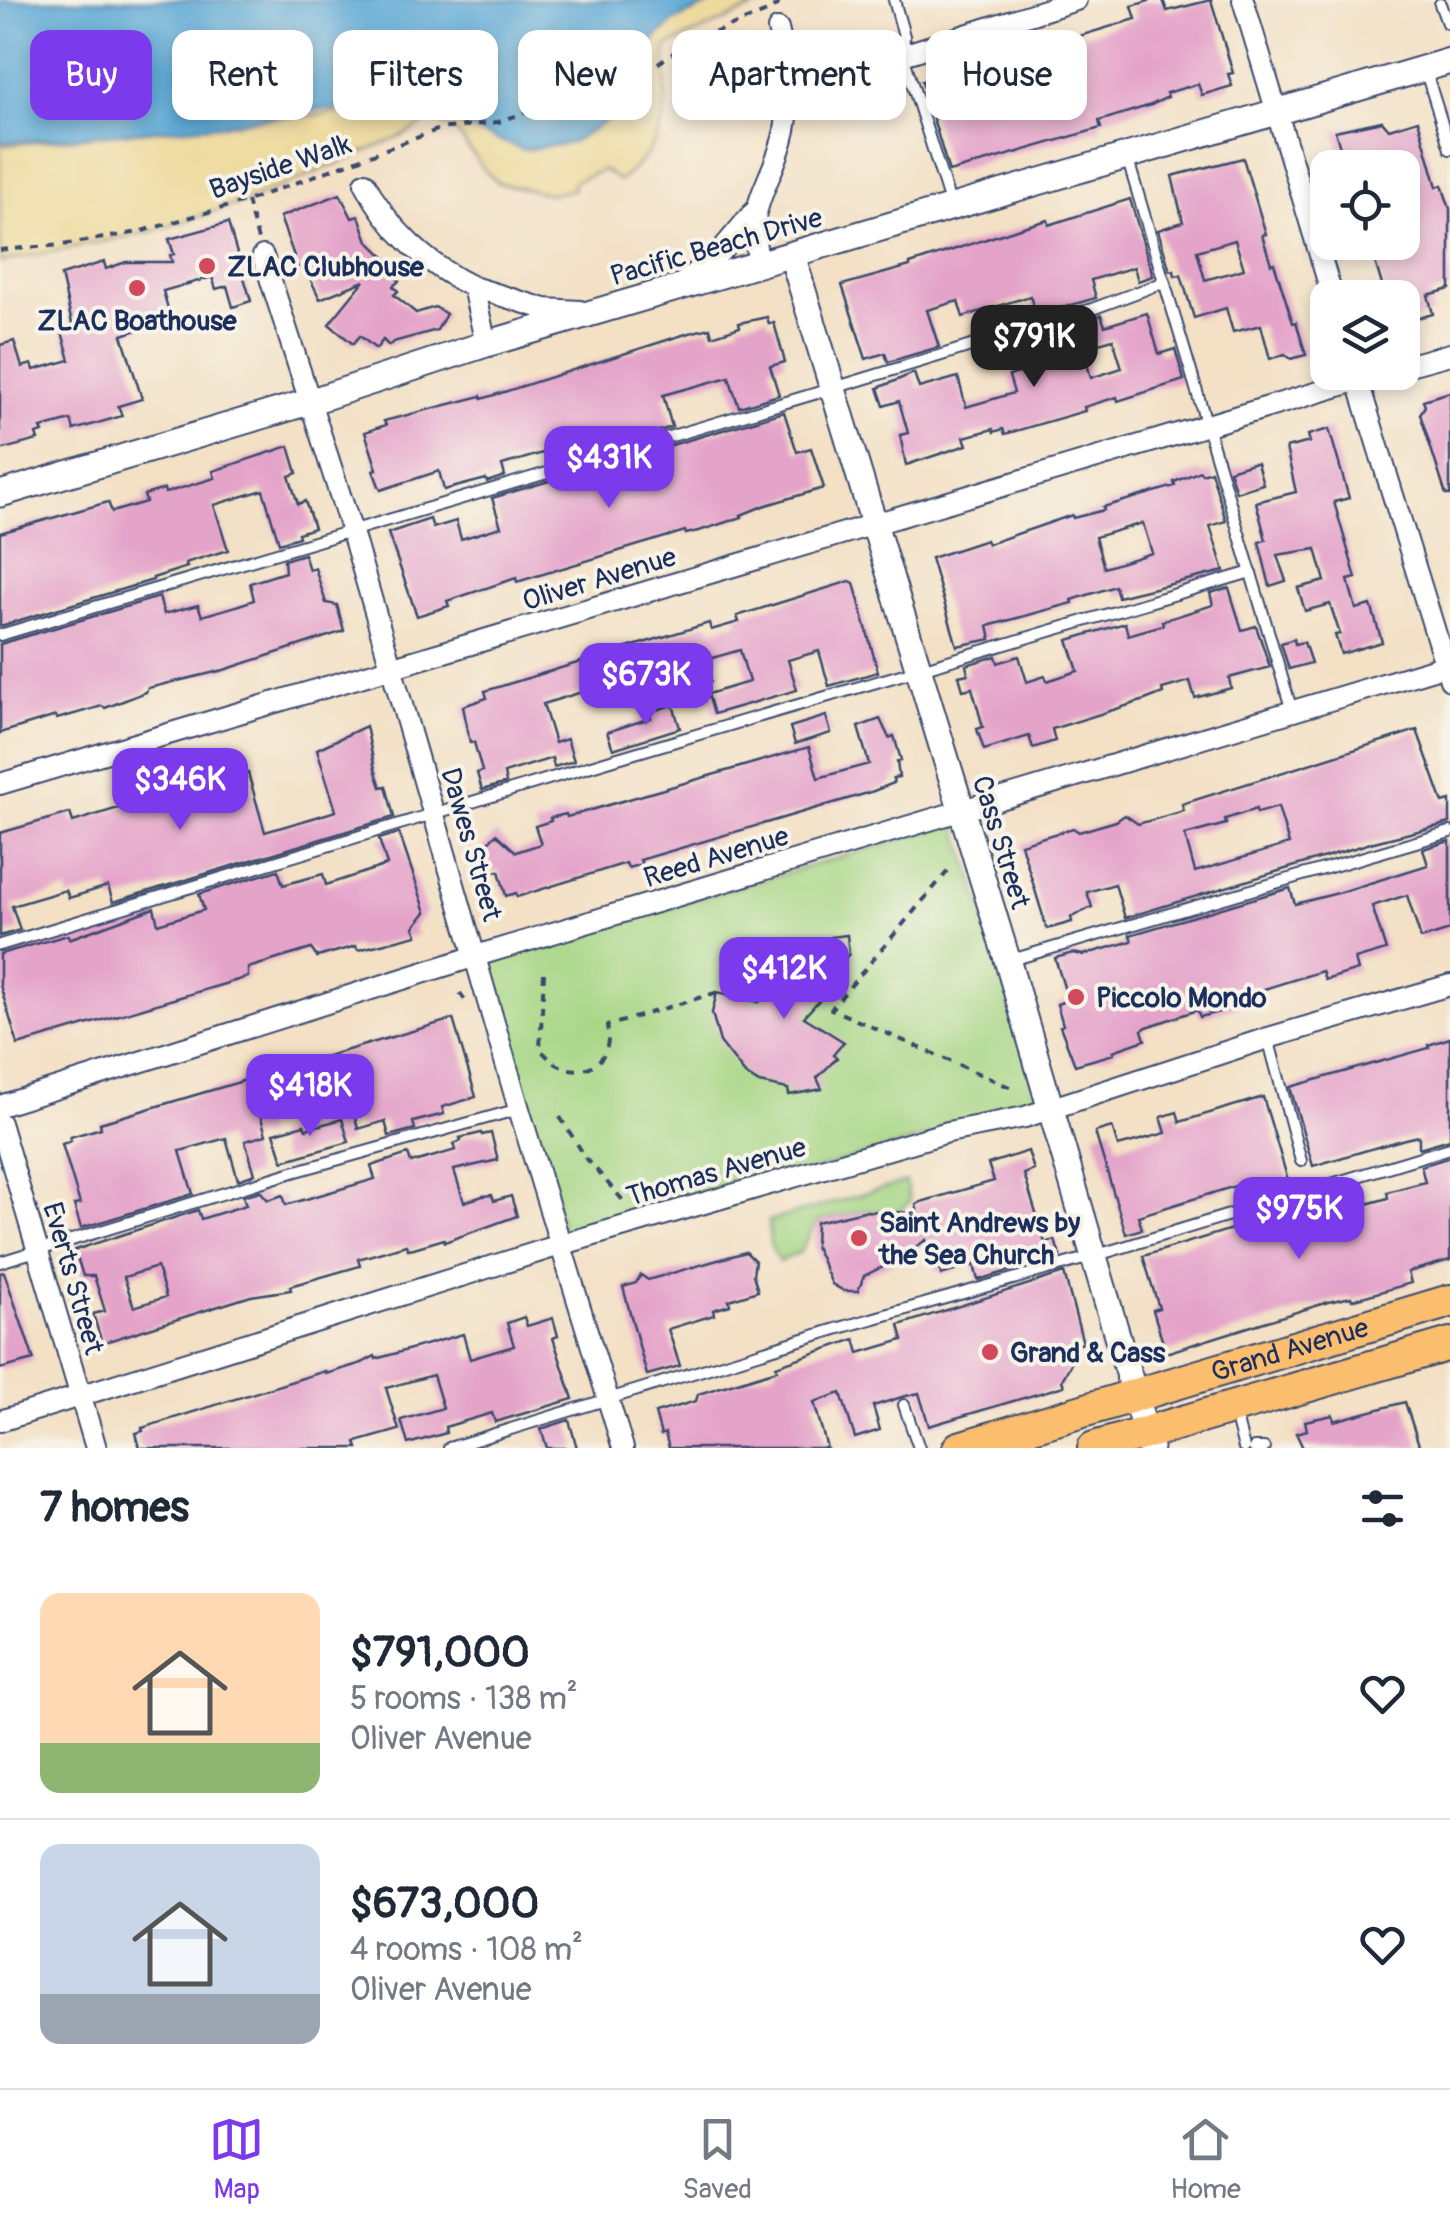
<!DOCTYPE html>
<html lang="en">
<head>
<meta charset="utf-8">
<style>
  :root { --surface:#fff; --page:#f6f6f7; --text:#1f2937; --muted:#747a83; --line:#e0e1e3; --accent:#7c3aed }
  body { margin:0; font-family:Pangolin,sans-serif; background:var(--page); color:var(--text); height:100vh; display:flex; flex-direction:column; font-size:38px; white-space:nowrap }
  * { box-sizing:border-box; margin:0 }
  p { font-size:32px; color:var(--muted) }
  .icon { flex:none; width:55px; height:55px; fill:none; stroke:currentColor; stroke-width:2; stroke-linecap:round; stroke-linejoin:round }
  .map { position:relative; height:1448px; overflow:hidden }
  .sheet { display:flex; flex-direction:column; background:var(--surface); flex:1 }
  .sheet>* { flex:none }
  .top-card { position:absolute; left:30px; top:30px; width:1390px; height:90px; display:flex; gap:20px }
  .tools { position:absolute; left:1310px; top:150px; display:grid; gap:20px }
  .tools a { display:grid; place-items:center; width:110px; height:110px; border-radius:20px; background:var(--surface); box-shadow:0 5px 15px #0003; font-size:50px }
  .price { position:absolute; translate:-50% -85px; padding:0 22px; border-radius:20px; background:var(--accent); color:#fff; font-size:32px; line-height:65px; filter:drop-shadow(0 2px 5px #0008) }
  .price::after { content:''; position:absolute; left:50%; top:60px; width:30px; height:22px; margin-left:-15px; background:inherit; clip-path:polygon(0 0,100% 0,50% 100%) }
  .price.selected { background:#222; color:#fff }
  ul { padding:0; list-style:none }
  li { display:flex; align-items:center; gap:30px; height:250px; padding:0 40px }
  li+li { border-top:2px solid var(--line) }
  li span { display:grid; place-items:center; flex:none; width:280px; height:200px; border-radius:20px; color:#555 }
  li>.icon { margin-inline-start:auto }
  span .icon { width:120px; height:120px; fill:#fffc; stroke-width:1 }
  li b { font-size:42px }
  h2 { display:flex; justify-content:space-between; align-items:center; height:120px; padding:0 40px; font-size:42px }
  .chip { padding:0 35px; border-radius:20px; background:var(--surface); box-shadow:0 5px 15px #0003; font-size:35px; line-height:90px }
  .chip.selected { background:var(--accent); color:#fff }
  .tabs { display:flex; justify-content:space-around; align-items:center; height:140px; border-top:2px solid var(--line); background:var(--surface); font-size:28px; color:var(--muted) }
  .tabs a { display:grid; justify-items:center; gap:5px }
  .tabs .selected { color:var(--accent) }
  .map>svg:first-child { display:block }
  .green { fill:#a5d583; stroke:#608270; stroke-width:2.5 }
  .sand { fill:#eeda9e; stroke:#84847e; stroke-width:2.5 }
  .water { fill:#5da9d6; stroke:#3c6c9a; stroke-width:2.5 }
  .building { fill:#e4a3c9; fill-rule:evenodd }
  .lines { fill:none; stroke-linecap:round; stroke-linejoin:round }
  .service-casing { stroke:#3b4a6d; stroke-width:14 }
  .minor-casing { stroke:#3b4a6d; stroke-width:24 }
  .tertiary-casing { stroke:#3b4a6d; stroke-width:29 }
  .primary-casing { stroke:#3b4a6d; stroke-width:36 }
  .path { stroke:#3b4a6d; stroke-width:4; stroke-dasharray:8 8; stroke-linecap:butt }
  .service { stroke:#fff; stroke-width:10 }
  .minor { stroke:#fff; stroke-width:20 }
  .tertiary { stroke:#fff; stroke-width:25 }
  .primary { stroke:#fbbd6e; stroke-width:32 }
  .poi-dot { fill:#d1495b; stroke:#f7f3e8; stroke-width:4 }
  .labels { text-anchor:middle; stroke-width:8; stroke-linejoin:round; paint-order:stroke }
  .street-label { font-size:28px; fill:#1b2f5e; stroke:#f7f3e8 }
  .poi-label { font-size:28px; font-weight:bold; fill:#1b2f5e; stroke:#f7f3e8; text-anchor:start }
</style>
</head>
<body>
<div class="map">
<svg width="1450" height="1448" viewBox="0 0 1450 1448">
  <rect width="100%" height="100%" fill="#f7f3e8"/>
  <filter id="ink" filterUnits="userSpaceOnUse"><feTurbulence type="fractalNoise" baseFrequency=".01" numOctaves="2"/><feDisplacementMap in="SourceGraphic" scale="20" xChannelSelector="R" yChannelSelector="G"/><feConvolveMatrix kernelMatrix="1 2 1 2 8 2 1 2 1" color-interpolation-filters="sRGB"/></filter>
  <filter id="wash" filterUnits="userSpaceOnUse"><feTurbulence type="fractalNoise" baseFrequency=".0048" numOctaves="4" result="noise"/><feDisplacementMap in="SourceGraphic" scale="40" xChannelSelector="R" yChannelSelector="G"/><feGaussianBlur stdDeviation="2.25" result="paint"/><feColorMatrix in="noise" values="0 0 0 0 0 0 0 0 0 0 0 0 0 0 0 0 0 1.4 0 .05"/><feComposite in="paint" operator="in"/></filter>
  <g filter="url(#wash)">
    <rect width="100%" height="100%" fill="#f3e0c5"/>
    <g class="green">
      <path d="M956 823 1041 1104 566 1242 480 963Z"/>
      <path d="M906 1182 910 1201 900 1211H864L816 1222 800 1252 779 1262 770 1244 769 1221Z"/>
    </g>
    <path class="sand" d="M663 0H771L666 47C665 111 673 137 620 181L603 170 572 182 574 189 552 194 498 183 484 169 456 132 432 119 403 136 247 201 150 232 0 262V146L212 123 457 104 571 143 641 100 634 56Z"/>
    <path class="water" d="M0 0H720L674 21 635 58 641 100 571 143 524 150 447 120 370 109 305 110 222 125 0 143Z"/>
    <g id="blocks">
      <g class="building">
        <path d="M1152 0H1163L1167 11 1211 0 1233 73 1228 74 1232 86 1202 95 1198 84 1166 93 1168 97 1151 105 1099 121 1101 128 949 172 922 81 979 65 976 54 992 50 996 63 1001 62 1004 73 1021 68 1026 85 1057 76 1049 45 1136 19 1132 6Z"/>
        <path d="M1418 120 1437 187 1442 185 1450 209V289L1428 295 1433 314 1402 323V298H1386L1369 242H1402V168H1346L1335 131 1382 121 1389 129Z"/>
        <path d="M1243 158 1266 234 1262 235 1271 264 1274 263 1293 323 1296 322 1306 355 1291 359 1285 354 1270 359 1261 325 1233 332 1226 308 1194 318 1181 275 1175 276 1174 270 1170 271 1158 230 1183 222 1172 176ZM1235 240 1244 269 1205 280 1197 251Z"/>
        <path d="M340 194 352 218 359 216 368 241 401 273 396 277 399 281 393 286 398 291 394 295 416 313 435 307 446 314 437 330 393 342 389 346 383 340 376 349 360 336 353 344 329 324 364 281 320 299 305 268 299 270 280 217Z"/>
        <path d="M1130 199 1153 276 1138 281 1134 267 1091 280 1096 298 1036 315 1030 296 963 317 958 301 927 310 939 347 888 362 885 353 866 359 842 285 910 266V264L1023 227 1048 220 1049 225Z"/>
        <path d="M228 223 251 301 233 307 227 286 216 289 212 277 163 291 171 319 122 335 142 399 118 406 122 416 74 430 71 420 41 428 43 432 36 434 38 440 0 450V345L14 341 22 367 32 364 34 370 70 360 62 332 73 328 61 275 104 262 106 269 126 262H172L170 255 174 254 169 239Z"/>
        <path d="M1147 313 1159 354 1175 349 1184 380 1118 401 1117 397 1084 407 1085 411 1005 434 1003 429 994 432 993 429 964 437 967 445 906 465 900 435 908 433 899 401 884 406 878 388 914 373 919 388 958 377 966 407 1014 393 1009 376 1032 369 1031 365 1083 349 1091 378 1122 368 1113 339 1070 351 1063 327 1101 315 1105 326Z"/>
        <path d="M767 317 769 324 774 323 785 362 770 366 779 395 739 407 729 377 663 395 672 427 550 463 546 452 502 465 505 476 487 482 486 479 444 490 439 471 381 490 379 486 373 470 377 469 365 432 386 425 384 421 481 396 482 399 689 333 710 328 712 336 740 327 739 323Z"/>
        <path d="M1450 392V495H1446L1420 414 1425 406 1423 400Z"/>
        <path d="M784 412 797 452 811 448 824 488 763 506 741 515 742 517 702 530 686 534 685 531 517 582 516 578 447 601 449 606 417 616 388 533 430 519 433 528 456 521 461 539 501 527 492 498Z"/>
        <path d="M1329 429 1349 498 1334 502 1356 578 1348 580 1356 609 1371 605 1382 642 1341 654 1335 635 1340 634 1330 604 1305 611 1298 588 1325 581 1316 549 1277 555 1286 581 1270 586 1259 542 1266 540 1256 502 1296 492 1286 448 1310 442 1308 435Z"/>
        <path d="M289 446 297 473 289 476 298 504 305 501 314 528 298 533 299 537 279 543 263 490 214 505 228 550 185 563 187 567 153 578V580L0 626V533L108 502 112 512 146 502 144 495 164 489 165 493 215 478 213 471Z"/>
        <path d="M1252 463H1257L1263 484 1236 492 1229 470Z"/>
        <path d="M1200 471 1202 474 1211 471 1226 521 1210 526 1224 571 1118 597 1115 586 1072 600 1073 603 988 626 991 639 957 646 931 558 986 540 988 544 1072 515 1073 518 1104 510 1103 507 1175 486 1174 482ZM1143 523 1152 553 1104 568 1095 537Z"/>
        <path d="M304 554 309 570 315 568 326 603 337 605 344 631 224 670 148 688 146 692 105 708 102 706 57 719 56 716 0 733V644L159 597 164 614 198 605 202 616 236 606 254 600 250 583 285 572 284 560Z"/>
        <path d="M850 581 854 583 878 672 829 686 819 651 788 660 797 690 714 714 708 694 749 682 740 650 705 660 711 681 665 696 658 674 631 682V685L619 689 620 694 602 699 598 687 543 704 555 743 567 739 574 761 554 767 552 758 504 773 506 783 482 790 477 773 482 771 474 742 470 743 463 706 487 698 485 691 709 623 711 630 739 622 737 616Z"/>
        <path d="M1229 588 1242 630 1256 626 1270 667 1229 678 1231 688 1195 698 1190 681 1162 689 1163 693 1145 700 1052 729 1055 741 1033 748 1029 736 984 750 977 729 983 727 972 688 963 690 959 676 968 674 966 665 996 656 998 663 1019 656 1027 682 1045 676 1047 681 1078 671 1068 640 1125 623 1128 635 1163 625 1162 621 1213 605 1210 593Z"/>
        <path d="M1294 639 1295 644 1304 642 1311 663 1289 669 1281 643Z"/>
        <path d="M673 705 680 728 613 749 607 732 651 718 649 712Z"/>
        <path d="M826 716 831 733 795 744 790 727Z"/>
        <path d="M880 719 889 738 894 736 901 760 897 761 899 777 893 778 894 783 871 792 640 860 642 864 628 868 626 863 517 897 516 893 506 896 499 871 493 872 487 854 482 849 496 834 516 852 541 844 535 826 551 821 550 818 566 814 567 817 809 747 818 778 869 764 858 727Z"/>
        <path d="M366 726 375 769 381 787 386 786 394 817 113 902 108 886 69 898 66 890 12 906 20 930 0 936V833L70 813 73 822 138 802 137 799 147 796 145 790 189 777 205 786 224 780 221 768 240 762 244 774 248 773 265 832 313 818 336 811 317 749Z"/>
        <path d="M1417 730 1443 803 1450 801V823L1374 842 1125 918 1115 884 1087 892 1092 907 1071 917 1072 922 1047 929 1021 844 1073 828 1079 832 1116 821 1125 815 1138 824 1184 811 1182 804ZM1278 807 1289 844 1195 872 1185 835 1226 824 1225 819 1256 809 1257 813Z"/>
        <path d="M399 833 426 912 414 927 417 935 358 950 356 946 317 957 311 949 248 968V977L18 1045 0 985V954L68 935 69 939 154 908 158 924 204 910 199 894 278 870 283 885 323 874 326 885 387 865 379 839Z"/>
        <path d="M1450 841V930L1421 939 1407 895 1372 906 1386 950 1355 959 1358 970 1325 980 1322 971 1235 998 1237 1007 1200 1017 1197 1010 1147 1027 1142 1030 1145 1040 1113 1051 1114 1054 1075 1065 1060 1026 1063 1025 1057 1004 1068 1000 1055 958 1073 953 1083 955 1132 941 1130 935 1290 888 1295 904 1338 893 1428 865 1423 849Z"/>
        <path d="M847 935 849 954 823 982 830 988 804 1017 844 1042 833 1055 837 1058 817 1078 822 1089 789 1095 788 1089 759 1083 745 1074 720 1042 712 1013 717 992 759 1002 793 964 786 957 800 941H831L830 937Z"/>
        <path d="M453 1019 476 1097 442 1107 444 1114 413 1122 415 1129 389 1136 385 1121 358 1129 345 1079 299 1093 258 1107 266 1135 245 1141 255 1174 238 1180 226 1138 180 1151 193 1194 81 1228 74 1205 80 1204 62 1144 71 1141 70 1137 101 1128 100 1123 124 1116Z"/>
        <path d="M1450 1038V1139L1419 1148V1136L1405 1139 1313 1166 1290 1087 1429 1048 1428 1045Z"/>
        <path d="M1263 1097 1290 1187 1272 1193 1270 1186 1251 1193 1248 1182 1138 1216 1142 1229 1126 1234 1095 1132 1112 1127 1118 1146 1166 1133 1161 1117 1177 1112 1180 1122Z"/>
        <path d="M342 1119 349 1142 283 1161 274 1133 304 1125 306 1129Z"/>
        <path d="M481 1133 482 1135 491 1133 498 1160 454 1170 464 1202 483 1196 492 1195 494 1201 511 1196 517 1216 445 1242 444 1239 414 1248 408 1249 406 1245 358 1259 360 1266 290 1286 291 1290 251 1296 102 1343 93 1314 105 1311 94 1276H83L75 1250 198 1210 201 1219 246 1205 243 1196 260 1191 268 1200 283 1195 286 1205 375 1179 371 1166 408 1154 411 1163 456 1150 454 1144 461 1141 460 1138ZM157 1267 166 1297 134 1307 124 1277Z"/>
        <path d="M1028 1151 1034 1170 1024 1174 1045 1243 1055 1240 1060 1256 978 1280 974 1265 941 1275 939 1268 935 1270 926 1240 898 1259 864 1276 858 1291H844L832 1284 815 1246 816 1222 864 1211 918 1213 916 1205 921 1202 994 1181 988 1164Z"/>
        <path d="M1450 1157V1260L1408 1272 1411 1283 1352 1300 1351 1297 1328 1302 1166 1353 1153 1310 1159 1308 1143 1256 1278 1215 1277 1210 1295 1204 1299 1216 1318 1211 1320 1217 1388 1198 1387 1192 1425 1182 1421 1166Z"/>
        <path d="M746 1252 755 1261 753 1275 758 1291 729 1300 730 1305 713 1310 714 1315 668 1329 680 1366 647 1375 623 1287 636 1283 641 1275 648 1280Z"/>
        <path d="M4 1272 34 1360 0 1369V1273Z"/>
        <path d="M1064 1273 1083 1343 1071 1347 1074 1358 1062 1380 1064 1386 929 1426 919 1393 902 1397 873 1406 880 1430 855 1438 841 1393 814 1402 827 1448H669L665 1433 661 1435 655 1413 696 1401 698 1394 777 1370 776 1366 855 1339 859 1353 903 1340 899 1325Z"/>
        <path d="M524 1317 527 1326 553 1318 558 1336 553 1338 573 1399 495 1422 492 1413 445 1427 446 1433 408 1444 401 1420 443 1408 433 1375 386 1388 399 1430 356 1442 358 1448H140L136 1433 143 1431 142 1428 325 1371 326 1374 362 1363 375 1356 376 1359 463 1334 470 1359 514 1346 507 1323Z"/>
        <path d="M1405 1402 1420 1448H1303L1296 1433 1307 1430 1305 1421 1333 1415 1334 1421Z"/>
        <path d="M569 1420 577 1448H547L541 1429Z"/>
      </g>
    </g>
  </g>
  <g filter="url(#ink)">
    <use href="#blocks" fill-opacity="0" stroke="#3b4a6d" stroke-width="2.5"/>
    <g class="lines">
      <g class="service-casing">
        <g id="service">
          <path d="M894 0 904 36 903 55 951 206"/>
          <path d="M1440 4 1447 23"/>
          <path d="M1425 69 1450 149"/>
          <path d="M1127 157 1292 711"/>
          <path d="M0 635 834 388 1092 309 1165 282"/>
          <path d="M0 945 611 760 1251 572"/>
          <path d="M1008 961 1450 832"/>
          <path d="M1268 1038 1301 1161"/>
          <path d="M0 1262 293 1172 519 1109"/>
          <path d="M904 1405 919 1448"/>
          <path d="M1234 1410 1244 1448"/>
          <path d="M449 1448 836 1329 1094 1256 1450 1148"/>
          <path d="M1254 1448H1264"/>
        </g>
      </g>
      <g class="minor-casing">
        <g id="minor">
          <path d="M1243 0 1333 298"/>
          <path d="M903 55 1076 0"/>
          <path d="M365 183C388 229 427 265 473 287L486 344"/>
          <path d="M263 256 352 532 519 1109 623 1448"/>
          <path d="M760 265C742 203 773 187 785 130 792 96 786 63 778 29"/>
          <path d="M684 282 720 252 753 213"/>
          <path d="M473 287 545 309 580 311"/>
          <path d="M1402 367 1450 354"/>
          <path d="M1355 372 1450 680"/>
          <path d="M0 784 1386 372"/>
          <path d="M0 1106 476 956 1450 664"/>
          <path d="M0 1123 96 1448"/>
          <path d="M0 1421 560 1245 948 1132 1025 1117 1268 1038 1450 985"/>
        </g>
      </g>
      <g class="tertiary-casing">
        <g id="tertiary">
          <path d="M792 255 1004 949 1150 1448"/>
          <path d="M0 494 312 401 486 344 1450 61"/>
        </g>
      </g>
      <g class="primary-casing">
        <g id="primary">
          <path id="s1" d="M959 1448 1450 1301"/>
          <path d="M1094 1448 1450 1344"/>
        </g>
      </g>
      <g class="path">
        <path d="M247 201 258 240"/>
        <path d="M0 250 62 245 139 232 247 201 440 129 498 122 645 72 688 43 767 12 784 0"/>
        <path d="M948 871 831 1009 1014 1089"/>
        <path d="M544 973 540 1049C545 1054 551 1061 558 1065 589 1080 614 1057 607 1026L751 982"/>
        <path d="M460 993 467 1003"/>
        <path d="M560 1117 586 1158 627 1205"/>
      </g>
      <use href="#service" class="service"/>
      <use href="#minor" class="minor"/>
      <use href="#tertiary" class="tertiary"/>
      <use href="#primary" class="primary"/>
    </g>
  </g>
  <g class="poi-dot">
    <circle cx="207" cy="266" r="10"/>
    <circle cx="137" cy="288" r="10"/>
    <circle cx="1076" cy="997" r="10"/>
    <circle cx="859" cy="1238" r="10"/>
    <circle cx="990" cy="1352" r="10"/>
  </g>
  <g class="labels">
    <g class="street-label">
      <text transform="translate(280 166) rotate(-19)" y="10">Bayside Walk</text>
      <text transform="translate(716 246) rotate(-16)" y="10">Pacific Beach Drive</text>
      <text transform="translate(599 578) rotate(-17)" y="10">Oliver Avenue</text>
      <text transform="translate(1002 842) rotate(73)" y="10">Cass Street</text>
      <text transform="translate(472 844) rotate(74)" y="10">Dawes Street</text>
      <text transform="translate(716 856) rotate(-17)" y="10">Reed Avenue</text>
      <text transform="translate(716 1171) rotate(-16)" y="10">Thomas Avenue</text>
      <text transform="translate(74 1278) rotate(74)" y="10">Everts Street</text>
      <text dy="10" stroke="none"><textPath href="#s1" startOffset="345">Grand Avenue</textPath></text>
    </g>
    <g class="poi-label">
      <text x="227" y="276">ZLAC Clubhouse</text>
      <text x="137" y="330" text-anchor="middle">ZLAC Boathouse</text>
      <text x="1096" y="1007">Piccolo Mondo</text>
      <text x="879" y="1232">Saint Andrews by<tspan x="879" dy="32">the Sea Church</tspan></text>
      <text x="1010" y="1362">Grand &amp; Cass</text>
    </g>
  </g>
</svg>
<div class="tools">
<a><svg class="icon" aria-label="locate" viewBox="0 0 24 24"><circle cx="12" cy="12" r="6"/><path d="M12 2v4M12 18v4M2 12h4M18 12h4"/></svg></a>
<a><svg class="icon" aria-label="layers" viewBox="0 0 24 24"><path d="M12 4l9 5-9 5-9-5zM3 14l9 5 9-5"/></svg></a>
</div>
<b class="price selected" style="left:1034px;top:390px">$791K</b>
<b class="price" style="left:609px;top:511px">$431K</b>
<b class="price" style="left:646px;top:728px">$673K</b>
<b class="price" style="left:180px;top:833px">$346K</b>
<b class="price" style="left:784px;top:1022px">$412K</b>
<b class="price" style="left:310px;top:1139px">$418K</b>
<b class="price" style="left:1299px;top:1262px">$975K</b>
<div class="top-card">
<a class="chip selected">Buy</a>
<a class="chip">Rent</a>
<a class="chip">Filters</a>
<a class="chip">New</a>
<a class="chip">Apartment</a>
<a class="chip">House</a>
</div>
</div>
<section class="sheet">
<h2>7 homes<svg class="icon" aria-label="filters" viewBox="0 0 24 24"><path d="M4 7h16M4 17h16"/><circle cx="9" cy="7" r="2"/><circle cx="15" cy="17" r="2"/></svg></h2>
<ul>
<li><span style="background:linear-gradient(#ffd9b3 75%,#8fb573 0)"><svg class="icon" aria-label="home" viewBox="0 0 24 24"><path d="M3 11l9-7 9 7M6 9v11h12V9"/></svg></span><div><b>$791,000</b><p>5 rooms · 138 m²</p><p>Oliver Avenue</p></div><svg class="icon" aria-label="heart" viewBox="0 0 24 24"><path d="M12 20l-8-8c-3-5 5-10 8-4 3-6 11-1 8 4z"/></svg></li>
<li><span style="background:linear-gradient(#c9d6e8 75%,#9aa5b1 0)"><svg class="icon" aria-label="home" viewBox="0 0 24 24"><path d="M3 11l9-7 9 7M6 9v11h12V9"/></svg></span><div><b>$673,000</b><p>4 rooms · 108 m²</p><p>Oliver Avenue</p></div><svg class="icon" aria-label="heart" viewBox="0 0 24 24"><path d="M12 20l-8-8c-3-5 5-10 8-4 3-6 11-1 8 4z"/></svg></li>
</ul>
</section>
<nav class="tabs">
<a class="selected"><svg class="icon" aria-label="map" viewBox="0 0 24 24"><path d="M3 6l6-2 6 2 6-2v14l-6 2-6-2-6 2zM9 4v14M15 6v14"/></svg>Map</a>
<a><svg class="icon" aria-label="saved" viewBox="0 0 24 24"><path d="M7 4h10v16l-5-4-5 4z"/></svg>Saved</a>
<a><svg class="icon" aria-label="home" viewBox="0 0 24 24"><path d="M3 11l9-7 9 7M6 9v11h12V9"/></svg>Home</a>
</nav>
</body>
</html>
